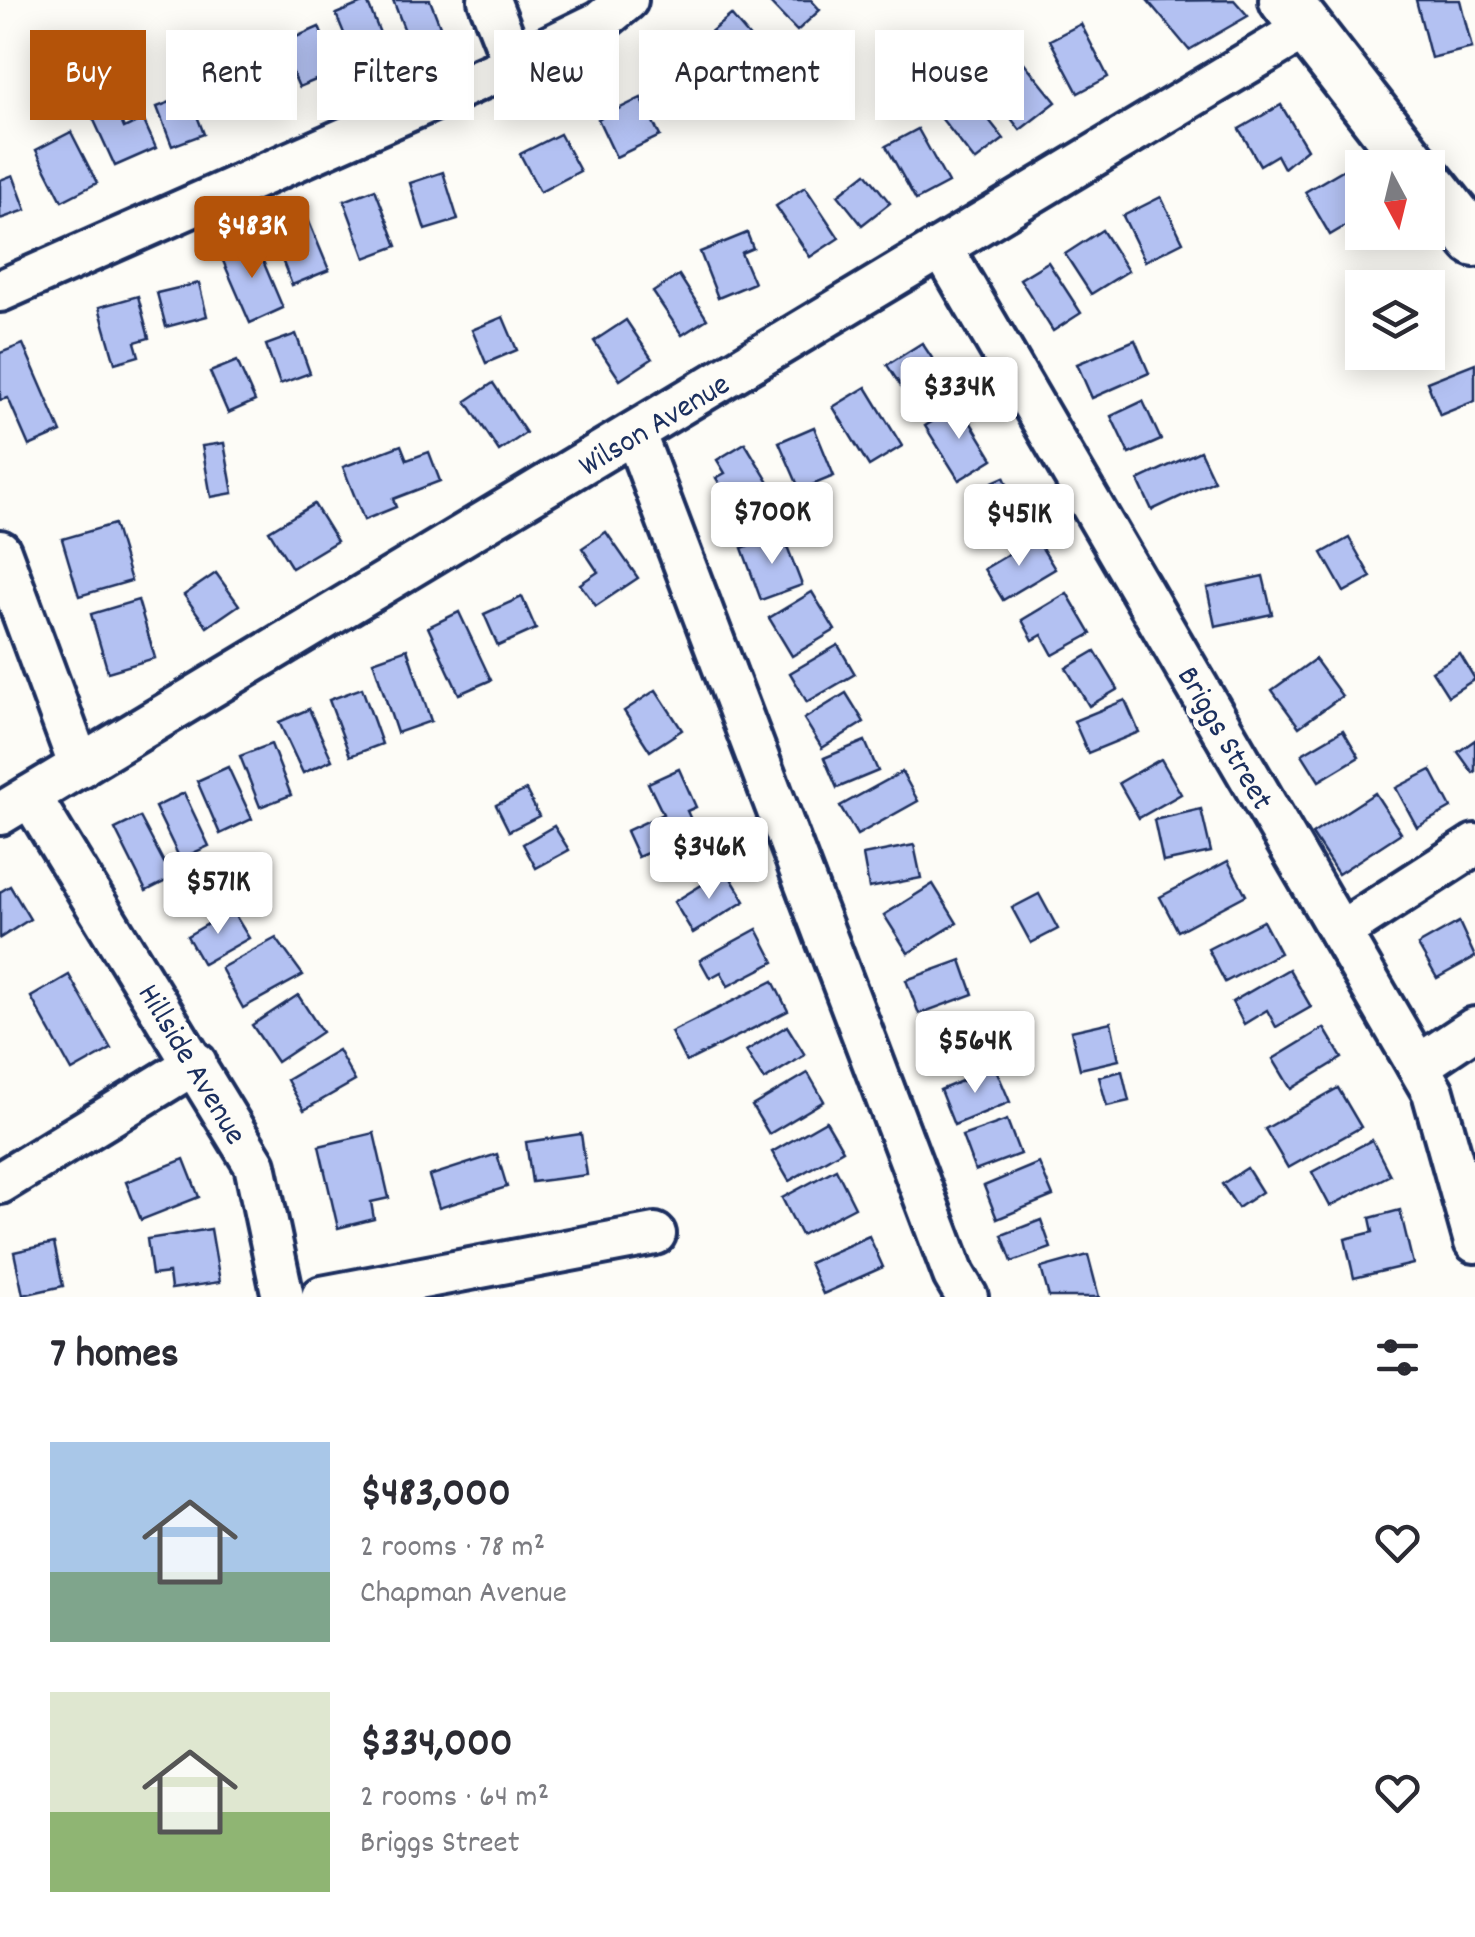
<!DOCTYPE html>
<html lang="en">
<head>
<meta charset="utf-8">
<style>
  :root { --surface:#fff; --page:#f2f2f3; --text:#2b2b33; --muted:#7c7c81; --accent:#b45309 }
  body { margin:0; font-family:Dekko,sans-serif; background:var(--page); color:var(--text); height:100vh; display:flex; flex-direction:column; font-size:38px; white-space:nowrap }
  * { box-sizing:border-box; margin:0 }
  p { font-size:32px; color:var(--muted) }
  .icon { flex:none; width:55px; height:55px; fill:none; stroke:currentColor; stroke-width:2; stroke-linecap:round; stroke-linejoin:round }
  .map { position:relative; height:1297px; overflow:hidden }
  .details { display:flex; flex-direction:column; background:var(--surface); flex:1 }
  .details>* { flex:none }
  .hud { position:absolute; left:30px; top:30px; width:1415px; height:90px; display:flex; gap:20px }
  .needle { width:65px; rotate:173deg }
  .fabs { position:absolute; left:1345px; top:150px; display:grid; gap:20px }
  .fabs a { display:grid; place-items:center; width:100px; height:100px; border-radius:0px; background:var(--surface); box-shadow:0 5px 25px #0003; font-size:50px }
  .price { position:absolute; translate:-50% -85px; padding:0 22px; border-radius:10px; background:#fff; color:#222; font-size:32px; line-height:65px; filter:drop-shadow(0 2px 5px #0008) }
  .price::after { content:''; position:absolute; left:50%; top:60px; width:30px; height:22px; margin-left:-15px; background:inherit; clip-path:polygon(0 0,100% 0,50% 100%) }
  .price.on { background:var(--accent); color:#fff }
  ul { padding:0; list-style:none }
  li { display:flex; align-items:center; gap:30px; height:250px; padding:0 50px }
  li span { display:grid; place-items:center; flex:none; width:280px; height:200px; border-radius:0px; color:#555 }
  li>.icon { margin-inline-start:auto }
  span .icon { width:120px; height:120px; fill:#fffc; stroke-width:1 }
  li b { font-size:42px }
  h2 { display:flex; justify-content:space-between; align-items:center; height:120px; padding:0 50px; font-size:42px }
  .pill { padding:0 35px; border-radius:0px; background:var(--surface); box-shadow:0 5px 25px #0003; font-size:35px; line-height:90px }
  .pill.on { background:var(--accent); color:#fff }
  .map>svg:first-child { display:block }
  .building { fill:#b3c1f2; stroke:#1b2f5e; stroke-width:2.5 }
  .lines { fill:none; stroke-linecap:round; stroke-linejoin:round }
  .minor-casing { stroke:#1b2f5e; stroke-width:48 }
  .major-casing { stroke:#1b2f5e; stroke-width:58 }
  .minor { stroke:#fdfcf7; stroke-width:40 }
  .major { stroke:#fdfcf7; stroke-width:50 }
  .labels { text-anchor:middle; stroke-width:10; stroke-linejoin:round; paint-order:stroke }
  .street-label { font-size:32px; fill:#1b2f5e; stroke:#fdfcf7 }
</style>
</head>
<body>
<div class="map">
<svg width="1475" height="1297" viewBox="0 0 1475 1297">
  <rect width="100%" height="100%" fill="#fdfcf7"/>
  <filter id="ink" filterUnits="userSpaceOnUse"><feTurbulence type="fractalNoise" baseFrequency=".01" numOctaves="2"/><feDisplacementMap in="SourceGraphic" scale="20" xChannelSelector="R" yChannelSelector="G"/><feConvolveMatrix kernelMatrix="1 2 1 2 8 2 1 2 1" color-interpolation-filters="sRGB"/></filter>
  <g filter="url(#ink)">
    <g class="building">
      <path d="M393 0H430L440 26 408 39Z"/>
      <path d="M767 0H811L820 10 797 31Z"/>
      <path d="M1234 0 1248 16 1189 50 1148 1Z"/>
      <path d="M1416 0H1460L1472 48 1431 58Z"/>
      <path d="M367 1 388 53 357 65 336 14Z"/>
      <path d="M731 15 758 47 723 76 696 44Z"/>
      <path d="M1081 24 1108 77 1078 93 1050 40Z"/>
      <path d="M319 27 337 71 299 87 280 44Z"/>
      <path d="M256 43 276 99 230 114 210 59Z"/>
      <path d="M1014 50 1056 102 1020 130 1003 108 1011 102 987 71Z"/>
      <path d="M967 92 1004 139 975 161 938 114Z"/>
      <path d="M189 95 204 134 172 146 157 107Z"/>
      <path d="M641 98 660 136 616 157 598 119Z"/>
      <path d="M1281 105 1307 149 1284 168 1277 155 1260 165 1239 129Z"/>
      <path d="M115 107 124 128 143 119 156 148 115 166 93 118Z"/>
      <path d="M918 129 948 183 916 200 886 146Z"/>
      <path d="M71 132 97 183 62 201 36 150Z"/>
      <path d="M560 134 580 171 540 192 520 154Z"/>
      <path d="M1358 161 1362 168V216L1330 235 1305 192Z"/>
      <path d="M443 172 458 220 425 230 410 183Z"/>
      <path d="M866 173 890 203 862 225 838 195Z"/>
      <path d="M13 175 26 210 0 219V180Z"/>
      <path d="M805 187 839 238 810 257 776 206Z"/>
      <path d="M375 189 397 246 365 258 344 201Z"/>
      <path d="M1161 197 1183 242 1145 261 1123 216Z"/>
      <path d="M307 217 329 270 292 285 271 232Z"/>
      <path d="M1102 230 1128 271 1091 294 1065 254Z"/>
      <path d="M747 233 753 248 741 253 754 283 718 298 700 252Z"/>
      <path d="M254 240 283 308 250 323 220 254Z"/>
      <path d="M1048 262 1081 313 1053 331 1020 279Z"/>
      <path d="M679 275 707 319 682 335 653 292Z"/>
      <path d="M199 283 207 316 166 327 157 293Z"/>
      <path d="M138 296 149 338 135 342 139 356 115 363 99 307Z"/>
      <path d="M503 317 517 350 486 363 472 330Z"/>
      <path d="M626 320 652 359 620 380 594 341Z"/>
      <path d="M296 334 310 373 280 384 266 345Z"/>
      <path d="M1135 340 1149 373 1092 398 1077 364Z"/>
      <path d="M922 343 956 394 921 417 887 365Z"/>
      <path d="M23 344 61 432 29 446 8 398 0 400V353Z"/>
      <path d="M237 361 255 401 228 413 210 372Z"/>
      <path d="M1475 363V401L1440 415 1427 382Z"/>
      <path d="M493 383 526 433 499 451 466 401Z"/>
      <path d="M866 387 902 446 869 466 833 407Z"/>
      <path d="M1143 401 1161 440 1129 454 1111 416Z"/>
      <path d="M960 405 993 459 959 480 925 426Z"/>
      <path d="M814 427 834 476 800 490 779 442Z"/>
      <path d="M224 443 233 493 211 497 202 446Z"/>
      <path d="M745 443 777 496 740 518 716 478 725 473 717 460Z"/>
      <path d="M401 445 407 460 429 452 440 481 393 499 396 507 364 520 343 467Z"/>
      <path d="M1200 451 1214 481 1152 510 1138 480Z"/>
      <path d="M1004 477 1027 527 990 543 968 493Z"/>
      <path d="M314 504 337 541 292 568 269 531Z"/>
      <path d="M114 524 131 581 79 596 62 539Z"/>
      <path d="M606 532 638 578 596 606 580 584 598 572 582 548Z"/>
      <path d="M782 533 802 585 761 600 742 548Z"/>
      <path d="M1036 538 1055 569 1003 600 984 569Z"/>
      <path d="M1349 538 1371 577 1344 592 1322 553Z"/>
      <path d="M216 573 239 605 207 627 184 595Z"/>
      <path d="M1263 576 1272 614 1215 626 1207 588Z"/>
      <path d="M812 592 835 630 792 656 769 618Z"/>
      <path d="M1067 593 1091 634 1053 655 1042 635 1033 640 1022 620Z"/>
      <path d="M522 597 536 629 498 646 484 614Z"/>
      <path d="M138 600 155 658 108 672 91 614Z"/>
      <path d="M459 612 491 680 459 694 428 627Z"/>
      <path d="M838 645 855 674 807 702 790 673Z"/>
      <path d="M407 649 431 721 397 733 373 661Z"/>
      <path d="M1095 651 1118 689 1089 706 1066 668Z"/>
      <path d="M1460 654 1475 679 1448 696 1432 671Z"/>
      <path d="M1315 659 1342 696 1299 727 1272 690Z"/>
      <path d="M362 688 382 744 350 756 329 700Z"/>
      <path d="M656 690 682 730 650 751 624 711Z"/>
      <path d="M846 693 864 722 822 748 804 719Z"/>
      <path d="M1125 700 1139 732 1088 753 1074 721Z"/>
      <path d="M309 709 332 760 303 773 279 722Z"/>
      <path d="M1343 730 1359 757 1319 781 1302 754Z"/>
      <path d="M1475 740V772L1473 773 1458 752Z"/>
      <path d="M865 741 878 771 837 788 824 758Z"/>
      <path d="M271 744 291 795 260 807 240 756Z"/>
      <path d="M1161 759 1181 794 1139 818 1119 783Z"/>
      <path d="M228 767 252 819 220 834 197 781Z"/>
      <path d="M679 769 696 807 687 811 706 853 671 869 661 847 638 857 626 831 663 814 648 783Z"/>
      <path d="M1431 770 1451 808 1417 827 1396 788Z"/>
      <path d="M902 772 918 801 857 835 840 806Z"/>
      <path d="M526 790 539 816 509 831 496 805Z"/>
      <path d="M184 793 209 846 180 859 155 807Z"/>
      <path d="M1375 793 1401 833 1338 874 1312 834Z"/>
      <path d="M1201 809 1211 852 1163 862 1154 820Z"/>
      <path d="M140 817 172 878 146 891 115 829Z"/>
      <path d="M554 826 569 850 536 868 523 844Z"/>
      <path d="M914 845 921 878 869 888 863 855Z"/>
      <path d="M1228 861 1246 895 1178 931 1160 897Z"/>
      <path d="M726 870 745 901 693 933 674 902Z"/>
      <path d="M933 884 957 923 908 953 884 915Z"/>
      <path d="M10 886 30 919 0 938V892Z"/>
      <path d="M1039 894 1058 929 1031 943 1012 908Z"/>
      <path d="M232 910 249 938 203 964 187 936Z"/>
      <path d="M1263 921 1280 953 1225 982 1208 949Z"/>
      <path d="M1459 922 1475 957 1437 978 1418 945Z"/>
      <path d="M757 929 774 962 728 986 721 972 710 978 700 960Z"/>
      <path d="M276 938 303 975 243 1008 221 968Z"/>
      <path d="M961 960 973 994 919 1014 906 980Z"/>
      <path d="M1289 969 1311 1007 1276 1027 1267 1010 1244 1024 1232 1002Z"/>
      <path d="M69 975 111 1049 72 1071 31 997Z"/>
      <path d="M773 981 788 1011 686 1062 671 1032Z"/>
      <path d="M298 995 322 1032 277 1062 252 1025Z"/>
      <path d="M1004 1016 1012 1039 940 1066 932 1043Z"/>
      <path d="M1111 1022 1119 1060 1080 1069 1071 1031Z"/>
      <path d="M787 1026 805 1055 764 1080 746 1051Z"/>
      <path d="M1324 1028 1342 1058 1291 1089 1273 1059Z"/>
      <path d="M338 1050 355 1081 304 1110 287 1080Z"/>
      <path d="M995 1067 1010 1102 954 1125 940 1090Z"/>
      <path d="M1122 1071 1129 1101 1107 1106 1099 1077Z"/>
      <path d="M808 1073 824 1101 769 1134 752 1106Z"/>
      <path d="M1338 1088 1361 1127 1288 1168 1265 1129Z"/>
      <path d="M1007 1120 1020 1154 975 1171 962 1136Z"/>
      <path d="M826 1121 843 1150 789 1181 772 1152Z"/>
      <path d="M374 1133 389 1198 371 1202 374 1219 338 1228 319 1146Z"/>
      <path d="M581 1134 587 1175 532 1182 526 1142Z"/>
      <path d="M1372 1140 1390 1175 1330 1206 1312 1172Z"/>
      <path d="M497 1154 507 1187 439 1208 429 1176Z"/>
      <path d="M184 1159 199 1197 141 1220 126 1182Z"/>
      <path d="M1039 1163 1053 1196 997 1219 984 1186Z"/>
      <path d="M1247 1168 1262 1192 1238 1208 1222 1184Z"/>
      <path d="M836 1169 855 1207 801 1235 782 1198Z"/>
      <path d="M1400 1210 1413 1264 1354 1278 1345 1239 1373 1232 1370 1218Z"/>
      <path d="M1041 1220 1051 1248 1012 1262 1002 1235Z"/>
      <path d="M211 1229 220 1282 171 1289 169 1273 152 1275 147 1239Z"/>
      <path d="M869 1236 883 1267 823 1294 809 1263Z"/>
      <path d="M54 1243 63 1286 23 1295 14 1252Z"/>
      <path d="M1088 1255 1099 1297H1049L1041 1268Z"/>
    </g>
    <g class="lines">
      <g class="minor-casing">
        <g id="minor">
          <path d="M489 0 514 64"/>
          <path d="M942 248 1433 1092 1475 1242"/>
          <path d="M0 291 514 64 600 22 627 0"/>
          <path d="M635 434 954 1275 967 1297"/>
          <path d="M0 551 80 767"/>
          <path d="M30 796 255 1165 283 1297"/>
          <path d="M0 814 1304 29"/>
          <path d="M1340 932 1475 845"/>
          <path d="M1418 1066 1475 1028"/>
          <path d="M0 1183 196 1063"/>
          <path d="M322 1297 655 1234"/>
        </g>
      </g>
      <g class="major-casing">
        <g id="major">
          <path d="M1285 0 1416 168"/>
          <path d="M1428 182 1475 241"/>
        </g>
      </g>
      <use href="#minor" class="minor"/>
      <use href="#major" class="major"/>
    </g>
  </g>
  <g class="labels">
    <g class="street-label">
      <text transform="translate(653 423) rotate(-31)" y="11">Wilson Avenue</text>
      <text transform="translate(1227 737) rotate(60)" y="11">Briggs Street</text>
      <text transform="translate(194 1063) rotate(59)" y="11">Hillside Avenue</text>
    </g>
  </g>
</svg>
<div class="fabs">
<a><svg class="needle" viewBox="-14 -14 28 28"><path d="M0-13l5 13h-10z" fill="#e53935"/><path d="M0 13l5-13h-10z" fill="#7c7c81"/></svg></a>
<a><svg class="icon" aria-label="layers" viewBox="0 0 24 24"><path d="M12 4l9 5-9 5-9-5zM3 14l9 5 9-5"/></svg></a>
</div>
<b class="price on" style="left:252px;top:281px">$483K</b>
<b class="price" style="left:959px;top:442px">$334K</b>
<b class="price" style="left:772px;top:567px">$700K</b>
<b class="price" style="left:1019px;top:569px">$451K</b>
<b class="price" style="left:709px;top:902px">$346K</b>
<b class="price" style="left:218px;top:937px">$571K</b>
<b class="price" style="left:975px;top:1096px">$564K</b>
<div class="hud">
<a class="pill on">Buy</a>
<a class="pill">Rent</a>
<a class="pill">Filters</a>
<a class="pill">New</a>
<a class="pill">Apartment</a>
<a class="pill">House</a>
</div>
</div>
<section class="details">
<h2>7 homes<svg class="icon" aria-label="filters" viewBox="0 0 24 24"><path d="M4 7h16M4 17h16"/><circle cx="9" cy="7" r="2"/><circle cx="15" cy="17" r="2"/></svg></h2>
<ul>
<li><span style="background:linear-gradient(#a9c7e8 65%,#7fa58c 0)"><svg class="icon" aria-label="home" viewBox="0 0 24 24"><path d="M3 11l9-7 9 7M6 9v11h12V9"/></svg></span><div><b>$483,000</b><p>2 rooms · 78 m²</p><p>Chapman Avenue</p></div><svg class="icon" aria-label="heart" viewBox="0 0 24 24"><path d="M12 20l-8-8c-3-5 5-10 8-4 3-6 11-1 8 4z"/></svg></li>
<li><span style="background:linear-gradient(#dfe7d0 60%,#8fb573 0)"><svg class="icon" aria-label="home" viewBox="0 0 24 24"><path d="M3 11l9-7 9 7M6 9v11h12V9"/></svg></span><div><b>$334,000</b><p>2 rooms · 64 m²</p><p>Briggs Street</p></div><svg class="icon" aria-label="heart" viewBox="0 0 24 24"><path d="M12 20l-8-8c-3-5 5-10 8-4 3-6 11-1 8 4z"/></svg></li>
</ul>
</section>
</body>
</html>
